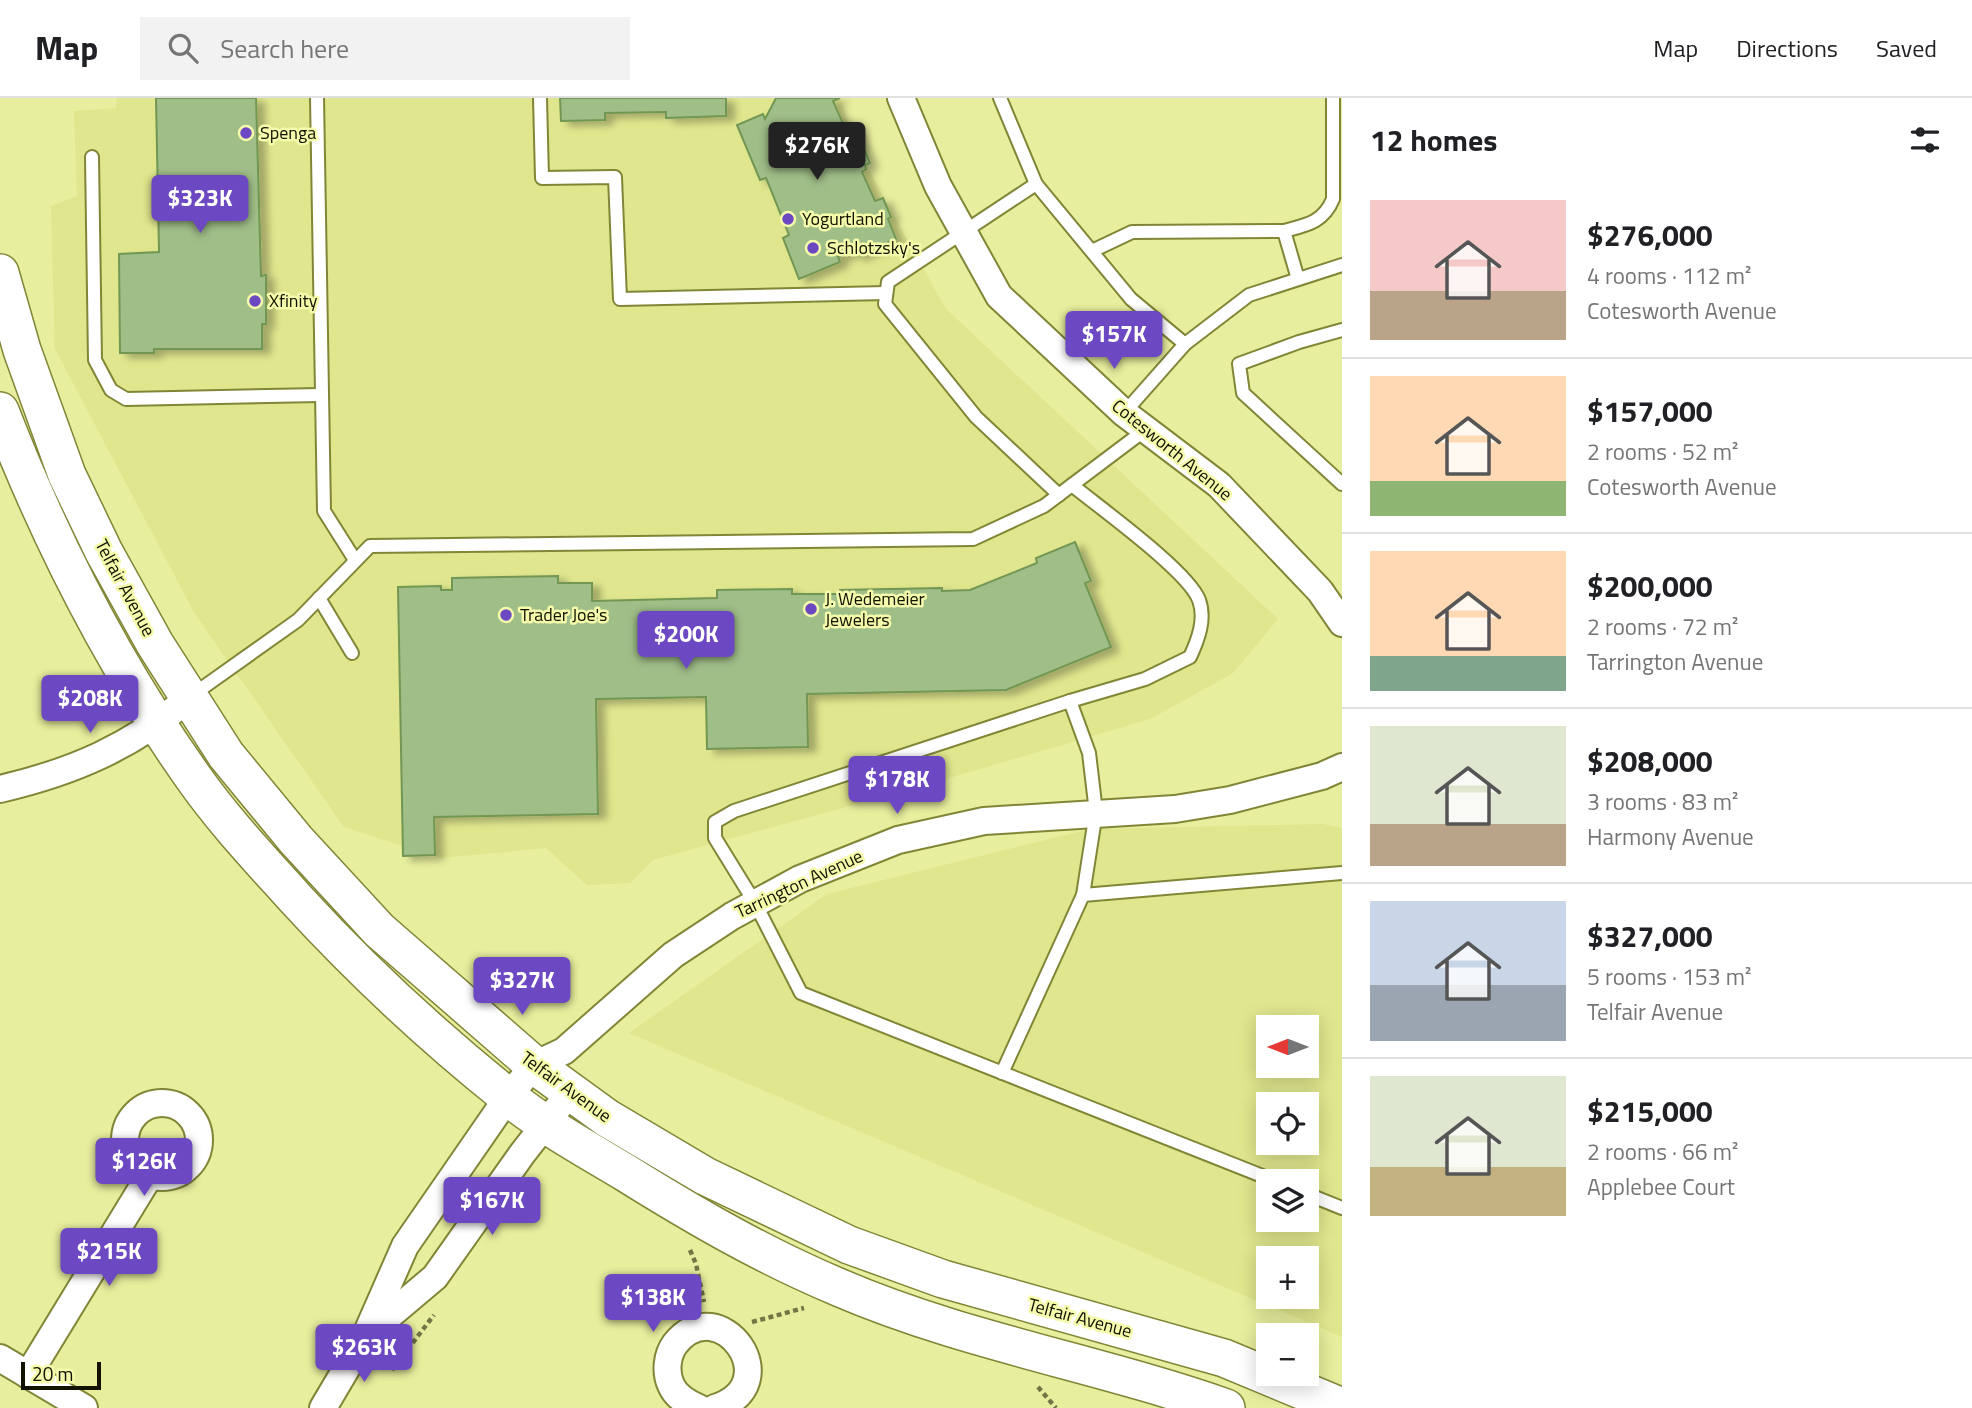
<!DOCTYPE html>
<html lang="en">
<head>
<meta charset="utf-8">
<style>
  :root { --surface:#fff; --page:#f2f2f2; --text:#202124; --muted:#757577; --line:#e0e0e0; --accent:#6c49c2 }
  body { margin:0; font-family:"Titillium Web",sans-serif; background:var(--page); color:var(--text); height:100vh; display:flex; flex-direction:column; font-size:26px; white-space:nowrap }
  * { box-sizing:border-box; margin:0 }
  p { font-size:23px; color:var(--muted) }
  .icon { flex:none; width:38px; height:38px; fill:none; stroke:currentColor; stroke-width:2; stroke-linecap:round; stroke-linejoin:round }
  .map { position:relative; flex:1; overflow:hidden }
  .side { display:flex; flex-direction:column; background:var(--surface); width:630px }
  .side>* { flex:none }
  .needle { width:46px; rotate:270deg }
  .tools { position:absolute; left:1256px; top:917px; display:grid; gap:14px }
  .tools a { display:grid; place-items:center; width:63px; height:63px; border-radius:0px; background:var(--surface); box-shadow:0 4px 18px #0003; font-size:35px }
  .scale { position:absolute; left:21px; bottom:18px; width:80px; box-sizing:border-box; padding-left:7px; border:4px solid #111200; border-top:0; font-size:19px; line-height:24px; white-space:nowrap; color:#111200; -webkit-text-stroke:5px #f4fbaa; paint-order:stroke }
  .price { position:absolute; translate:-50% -60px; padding:0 16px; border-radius:7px; background:var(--accent); color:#fff; font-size:23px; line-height:46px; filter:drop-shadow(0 2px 4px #0008) }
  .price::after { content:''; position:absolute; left:50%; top:42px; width:21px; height:16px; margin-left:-10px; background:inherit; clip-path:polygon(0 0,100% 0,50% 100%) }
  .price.on { background:#222; color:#fff }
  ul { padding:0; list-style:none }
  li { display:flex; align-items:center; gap:21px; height:175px; padding:0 28px }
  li+li { border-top:2px solid var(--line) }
  li span { display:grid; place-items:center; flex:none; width:196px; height:140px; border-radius:0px; color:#555 }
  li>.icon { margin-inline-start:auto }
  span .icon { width:84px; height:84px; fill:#fffc; stroke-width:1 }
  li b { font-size:30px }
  h2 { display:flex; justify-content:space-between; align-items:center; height:84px; padding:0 28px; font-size:30px }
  header { display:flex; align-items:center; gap:42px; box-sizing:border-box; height:98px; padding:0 35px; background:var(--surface); border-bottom:2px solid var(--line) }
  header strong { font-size:33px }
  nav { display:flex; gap:38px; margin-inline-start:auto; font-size:24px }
  .search { width:490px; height:63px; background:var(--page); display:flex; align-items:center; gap:18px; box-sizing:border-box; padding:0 24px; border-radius:0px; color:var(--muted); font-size:26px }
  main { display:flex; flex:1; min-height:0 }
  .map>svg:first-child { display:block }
  .built { fill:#dfe68d; fill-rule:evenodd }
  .building { fill:#a0be88; stroke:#729653; stroke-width:2; filter:url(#shadow) }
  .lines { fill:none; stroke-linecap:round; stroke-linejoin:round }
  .lane-casing { stroke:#818637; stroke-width:16 }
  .street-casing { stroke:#818637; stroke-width:30 }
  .secondary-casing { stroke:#818637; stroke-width:40 }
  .path { stroke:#727647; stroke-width:4.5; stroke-dasharray:5 3.5; stroke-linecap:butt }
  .lane { stroke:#fff; stroke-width:12 }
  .street { stroke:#fff; stroke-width:26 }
  .secondary { stroke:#fff; stroke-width:37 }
  .poi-dot { fill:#6c49c2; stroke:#f4fbaa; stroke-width:2.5 }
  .labels { text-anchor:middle; stroke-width:5; stroke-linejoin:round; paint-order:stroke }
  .poi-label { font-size:18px; fill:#111200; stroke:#f4fbaa; text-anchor:start }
  .street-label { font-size:18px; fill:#111200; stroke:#f4fbaa }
</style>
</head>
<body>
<header>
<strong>Map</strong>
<div class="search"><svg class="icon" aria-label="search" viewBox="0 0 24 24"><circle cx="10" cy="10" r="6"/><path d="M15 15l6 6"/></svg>Search here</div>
<nav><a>Map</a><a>Directions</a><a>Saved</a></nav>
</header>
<main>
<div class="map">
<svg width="1342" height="1310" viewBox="0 0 1342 1310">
  <defs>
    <filter id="shadow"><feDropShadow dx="8" dy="4.5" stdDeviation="3.5" flood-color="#0004"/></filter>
  </defs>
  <rect width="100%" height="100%" fill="#e7ee9d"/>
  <g class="built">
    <path d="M117 0H840L854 45 945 210 1278 521 1233 575 1150 621 922 688 653 762 630 785 587 787 546 750 441 760 344 729 195 516 55 251 51 108 77 98 74 13 116 10Z"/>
    <path d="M1323 726 1342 730V1239L629 935 827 796 1090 731ZM1269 929H1307V968H1269ZM1269 1006H1307V1045H1269ZM1269 1083H1307V1122H1269ZM1269 1160H1307V1199H1269Z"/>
  </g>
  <g class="building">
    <path d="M156 0H256L261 178 266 177V226H262V251H154V255H120L119 156 159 154Z"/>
    <path d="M560 0H726V18L666 20V14L605 15V22L561 23Z"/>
    <path d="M776 0H840L833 3 845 30 849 28 852 33 856 31 870 65 865 67 866 71 862 74 875 103 883 100 891 119 888 121 896 141 857 158 854 153 838 159 840 164 799 181 783 140 789 137 766 80 760 82 737 27 763 16 765 21Z"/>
    <path d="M1075 444 1091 483 1085 485 1111 549 1006 592 807 596 808 649 707 651 706 599 596 601 598 716 434 719 435 757 403 758 398 489 441 488V492H452V480L558 478V485H592V503L717 500V492L792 491V496H840V492L942 490V493L970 492 1037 465 1036 460Z"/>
  </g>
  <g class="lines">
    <g class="lane-casing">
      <g id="lane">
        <path d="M317 0 324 413 355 462"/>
        <path d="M540 0 542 80 615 79 620 201 886 195"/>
        <path d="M1000 0 1036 86 1131 201 1185 246"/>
        <path d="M92 59 95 262 111 292 126 301 320 297"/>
        <path d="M1036 86 888 184 885 206 976 319 1059 397"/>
        <path d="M1092 153 1132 134 1284 133"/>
        <path d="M1298 181 1284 133C1306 127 1323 125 1333 101V0"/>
        <path d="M1342 232 1299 244 1239 266 1243 295 1342 386"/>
        <path d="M1124 315 1185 246 1249 197 1342 167"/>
        <path d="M1072 387C1100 410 1188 473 1199 502 1206 521 1198 542 1190 559L1145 581 1070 603 734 713 715 724V740L755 805 801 895 1275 1083"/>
        <path d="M319 500 352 555"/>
        <path d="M191 598 298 522 370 448 973 441 1044 408 1145 332"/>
        <path d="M1070 603 1089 655 1096 714 1083 797"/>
        <path d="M1002 975 1083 797 1342 775"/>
        <path d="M1307 1096 1342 1110"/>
      </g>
    </g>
    <g class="street-casing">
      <g id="street">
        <path d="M901 0 938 88 999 198 1124 315 1219 387 1320 493 1342 525"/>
        <path d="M0 691C73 674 131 649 189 600"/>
        <circle cx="162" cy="1042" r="37"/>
        <path d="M371 1233 435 1179 522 1056 571 993"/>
        <path d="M0 1260 84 1310"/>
        <path d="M28 1277 150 1077"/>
        <path d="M323 1310 365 1239 405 1148 508 999 534 967 564 953 673 857 732 818 800 781 898 742 984 723 1175 711 1230 702 1322 678 1342 669"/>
        <path d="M699 1310C687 1305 676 1299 671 1287 665 1274 667 1257 675 1246 719 1190 790 1286 715 1310"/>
      </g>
    </g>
    <g class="secondary-casing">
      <g id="secondary">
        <path d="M0 175 22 252 67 377 104 454 155 546 226 657 296 742 379 832 534 967 607 1020 705 1078 849 1147 943 1181 1224 1260 1342 1309"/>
        <path d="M0 313C50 442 113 566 193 679 223 722 260 761 295 800 360 871 432 938 507 998 544 1028 586 1051 626 1075 695 1118 762 1157 838 1189 963 1243 1098 1265 1226 1310"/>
      </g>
    </g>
    <g class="path">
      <path d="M690 1152 696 1166 704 1204"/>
      <path d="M752 1224 804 1210"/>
      <path d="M392 1272 434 1217"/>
      <path d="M1038 1289 1056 1310"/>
    </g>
    <use href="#lane" class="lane"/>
    <use href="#street" class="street"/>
    <use href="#secondary" class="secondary"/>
  </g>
  <g class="poi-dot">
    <circle cx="246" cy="35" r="7"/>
    <circle cx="788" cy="121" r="7"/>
    <circle cx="813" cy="150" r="7"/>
    <circle cx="255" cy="203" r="7"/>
    <circle cx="811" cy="511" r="7"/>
    <circle cx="506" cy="517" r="7"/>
  </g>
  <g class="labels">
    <g class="poi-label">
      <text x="260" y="41">Spenga</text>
      <text x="802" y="127">Yogurtland</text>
      <text x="827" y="156">Schlotzsky's</text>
      <text x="269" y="209">Xfinity</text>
      <text x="825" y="507">J. Wedemeier<tspan x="825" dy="21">Jewelers</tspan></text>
      <text x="520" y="523">Trader Joe's</text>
    </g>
    <g class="street-label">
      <text transform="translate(1172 352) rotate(39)" y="6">Cotesworth Avenue</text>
      <text transform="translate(125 490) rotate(62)" y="6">Telfair Avenue</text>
      <text transform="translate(799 786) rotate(-25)" y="6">Tarrington Avenue</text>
      <text transform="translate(566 989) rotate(36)" y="6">Telfair Avenue</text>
      <text transform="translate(1080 1220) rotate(15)" y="6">Telfair Avenue</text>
    </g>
  </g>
</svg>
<div class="tools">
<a><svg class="needle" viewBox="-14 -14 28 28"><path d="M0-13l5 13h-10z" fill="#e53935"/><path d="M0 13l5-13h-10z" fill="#757577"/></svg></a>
<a><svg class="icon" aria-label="locate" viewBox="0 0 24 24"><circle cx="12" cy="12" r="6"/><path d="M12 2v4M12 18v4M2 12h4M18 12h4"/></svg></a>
<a><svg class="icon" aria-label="layers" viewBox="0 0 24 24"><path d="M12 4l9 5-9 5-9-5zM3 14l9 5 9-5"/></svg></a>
<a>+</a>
<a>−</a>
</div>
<div class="scale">20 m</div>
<b class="price on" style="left:817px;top:84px">$276K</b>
<b class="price" style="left:200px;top:137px">$323K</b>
<b class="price" style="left:1114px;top:273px">$157K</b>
<b class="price" style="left:686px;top:573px">$200K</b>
<b class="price" style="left:90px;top:637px">$208K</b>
<b class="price" style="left:897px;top:718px">$178K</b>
<b class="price" style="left:522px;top:919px">$327K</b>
<b class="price" style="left:144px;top:1100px">$126K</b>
<b class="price" style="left:492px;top:1139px">$167K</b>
<b class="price" style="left:109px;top:1190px">$215K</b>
<b class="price" style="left:653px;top:1236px">$138K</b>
<b class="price" style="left:364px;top:1286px">$263K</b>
</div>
<section class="side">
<h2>12 homes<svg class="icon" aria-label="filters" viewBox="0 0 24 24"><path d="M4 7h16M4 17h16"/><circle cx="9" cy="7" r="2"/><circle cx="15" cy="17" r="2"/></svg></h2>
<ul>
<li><span style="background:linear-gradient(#f6c9c9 65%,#b9a48a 0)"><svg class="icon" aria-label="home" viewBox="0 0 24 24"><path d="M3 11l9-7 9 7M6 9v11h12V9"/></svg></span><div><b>$276,000</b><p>4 rooms · 112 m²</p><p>Cotesworth Avenue</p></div></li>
<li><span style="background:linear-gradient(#ffd9b3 75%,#8fb573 0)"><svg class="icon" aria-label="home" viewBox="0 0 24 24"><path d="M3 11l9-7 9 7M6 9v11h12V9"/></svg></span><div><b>$157,000</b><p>2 rooms · 52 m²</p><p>Cotesworth Avenue</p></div></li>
<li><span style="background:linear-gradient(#ffd9b3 75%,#7fa58c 0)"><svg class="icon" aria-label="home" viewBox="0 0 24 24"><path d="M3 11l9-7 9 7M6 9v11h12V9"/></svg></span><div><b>$200,000</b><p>2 rooms · 72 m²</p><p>Tarrington Avenue</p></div></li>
<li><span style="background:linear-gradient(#dfe7d0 70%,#b9a48a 0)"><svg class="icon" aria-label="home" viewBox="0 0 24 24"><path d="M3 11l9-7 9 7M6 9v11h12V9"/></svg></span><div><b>$208,000</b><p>3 rooms · 83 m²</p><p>Harmony Avenue</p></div></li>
<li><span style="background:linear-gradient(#c9d6e8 60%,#9aa5b1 0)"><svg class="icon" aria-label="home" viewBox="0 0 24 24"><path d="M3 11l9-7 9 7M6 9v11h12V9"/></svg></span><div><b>$327,000</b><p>5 rooms · 153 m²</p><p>Telfair Avenue</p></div></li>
<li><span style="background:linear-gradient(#dfe7d0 65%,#c2b280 0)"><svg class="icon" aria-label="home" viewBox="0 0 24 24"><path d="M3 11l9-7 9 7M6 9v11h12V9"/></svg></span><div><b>$215,000</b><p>2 rooms · 66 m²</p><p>Applebee Court</p></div></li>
</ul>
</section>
</main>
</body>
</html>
